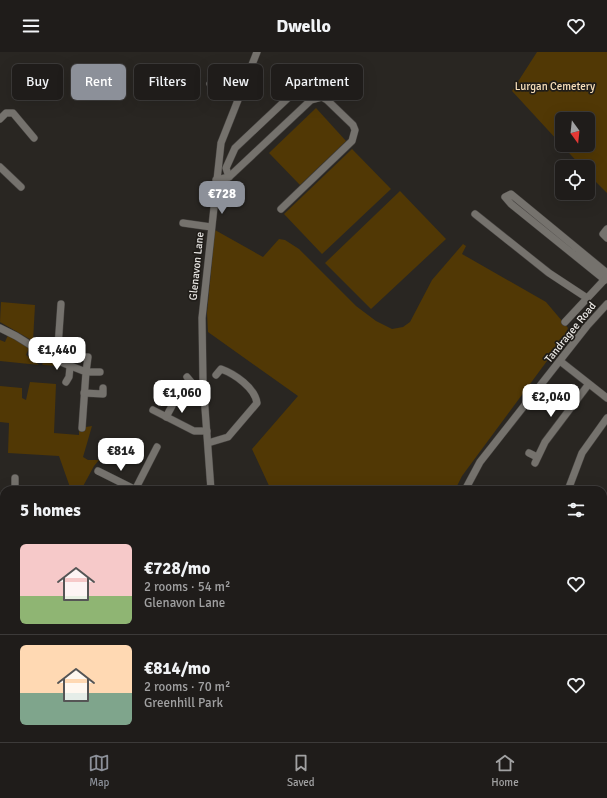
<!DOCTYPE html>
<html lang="en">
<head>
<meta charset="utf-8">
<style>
  :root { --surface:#1f1c1a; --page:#272523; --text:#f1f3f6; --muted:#a1a1a2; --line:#3c3a39; --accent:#8c9099 }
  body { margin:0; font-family:Signika,sans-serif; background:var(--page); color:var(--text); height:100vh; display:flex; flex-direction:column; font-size:15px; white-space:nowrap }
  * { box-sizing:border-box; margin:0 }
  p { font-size:13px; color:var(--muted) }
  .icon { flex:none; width:22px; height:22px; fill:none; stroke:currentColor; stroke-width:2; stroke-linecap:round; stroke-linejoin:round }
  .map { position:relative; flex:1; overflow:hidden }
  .side { position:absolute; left:0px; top:434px; width:607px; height:256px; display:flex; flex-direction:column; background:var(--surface); border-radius:12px 12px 0 0; box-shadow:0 4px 16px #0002,0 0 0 1px var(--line) }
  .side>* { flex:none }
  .guide { position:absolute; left:12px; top:12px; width:400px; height:36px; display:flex; gap:8px }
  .needle { width:26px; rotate:165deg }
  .controls { position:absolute; left:555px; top:60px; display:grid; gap:8px }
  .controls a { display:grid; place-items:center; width:40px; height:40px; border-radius:6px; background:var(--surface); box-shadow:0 4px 16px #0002,0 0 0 1px var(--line); font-size:20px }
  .price { position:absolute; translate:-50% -34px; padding:0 9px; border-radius:8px; background:#fff; color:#222; font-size:13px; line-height:26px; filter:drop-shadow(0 1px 2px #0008) }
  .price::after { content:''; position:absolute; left:50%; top:24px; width:12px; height:9px; margin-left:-6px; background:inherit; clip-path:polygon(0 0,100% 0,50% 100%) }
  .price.active { background:var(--accent); color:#fff }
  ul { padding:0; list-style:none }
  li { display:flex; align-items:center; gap:12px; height:100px; padding:0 20px }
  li+li { border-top:1px solid var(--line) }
  li span { display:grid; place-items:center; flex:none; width:112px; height:80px; border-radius:6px; color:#555 }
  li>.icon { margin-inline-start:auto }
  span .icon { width:48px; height:48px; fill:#fffc; stroke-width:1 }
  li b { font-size:17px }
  h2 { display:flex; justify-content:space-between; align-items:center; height:48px; padding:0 20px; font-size:17px }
  .pill { padding:0 14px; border-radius:6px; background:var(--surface); box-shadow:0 4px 16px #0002,0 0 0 1px var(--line); font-size:14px; line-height:36px }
  .pill.active { background:var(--accent); color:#fff }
  header { display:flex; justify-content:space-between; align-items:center; height:52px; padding:0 20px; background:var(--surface); font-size:18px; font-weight:800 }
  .tabs { display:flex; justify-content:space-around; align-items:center; height:56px; border-top:1px solid var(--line); background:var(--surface); font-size:11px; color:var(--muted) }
  .tabs a { display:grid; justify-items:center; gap:2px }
  .tabs .active { color:var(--accent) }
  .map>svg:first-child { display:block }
  .green { fill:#513805; fill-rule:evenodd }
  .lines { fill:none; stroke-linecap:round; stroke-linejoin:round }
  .minor-casing { stroke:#464340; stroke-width:8 }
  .minor { stroke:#75726d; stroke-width:7 }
  .labels { text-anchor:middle; stroke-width:3.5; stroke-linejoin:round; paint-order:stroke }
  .park-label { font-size:11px; fill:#f8e0bb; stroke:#201d19 }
  .street-label { font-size:11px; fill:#ebe9e6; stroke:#201d19 }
</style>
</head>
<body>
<header><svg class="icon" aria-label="menu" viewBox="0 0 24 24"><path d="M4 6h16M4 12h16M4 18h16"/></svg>Dwello<svg class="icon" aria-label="heart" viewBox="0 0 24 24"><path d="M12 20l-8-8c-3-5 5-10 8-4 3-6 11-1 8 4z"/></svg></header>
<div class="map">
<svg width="607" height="690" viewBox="0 0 607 690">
  <rect width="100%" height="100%" fill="#292622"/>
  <g class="green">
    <path d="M537 0H607V141L588 122V115H582L512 39ZM562 67H588V93H562Z"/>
    <path d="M316 56 346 89 300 133 269 101Z"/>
    <path d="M352 97 391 137 322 202 284 162Z"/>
    <path d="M400 139 446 187 371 257 325 211Z"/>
    <path d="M215 178 263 205 279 187 285 188 299 197 356 254 376 269 392 277 403 275 410 270 432 228 463 192 466 194 462 202 546 250 568 276 564 286 462 424 455 438H271L252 397 298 344 208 280 207 261Z"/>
    <path d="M1 250 35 253 33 289 0 270Z"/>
    <path d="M8 283 29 296 26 303 39 313 0 309V288L5 290Z"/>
    <path d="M45 307 60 314 43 313 42 312Z"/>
    <path d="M30 330 56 332 54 381 79 383V379H85L86 375 92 374 83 405 88 408H99L94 414 81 438H71L59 404 8 401 9 371 0 370V334L22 336V346L26 348Z"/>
    <path d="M119 686H247L256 690H117Z"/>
  </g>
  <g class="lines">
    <g class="minor-casing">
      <g id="minor">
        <path d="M210 32 218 28 240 41"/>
        <path d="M0 67 6 61H13L34 86"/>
        <path d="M0 115 21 135"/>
        <path d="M229 125 226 116 235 96 306 29"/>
        <path d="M216 128 229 125 311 48 322 45 327 48 353 73 355 78 352 89 281 157"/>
        <path d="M223 128 234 142 230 151"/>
        <path d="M475 162 549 221 587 246"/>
        <path d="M183 171 211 175"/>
        <path d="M607 177 603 182 607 186"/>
        <path d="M605 228 511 152 505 145 511 142 607 221"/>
        <path d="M565 270 607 225"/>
        <path d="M0 276 16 284 53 307 86 320 82 376"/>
        <path d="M82 305H88L86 320H100"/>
        <path d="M57 309 61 252"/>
        <path d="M560 309 607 346"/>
        <path d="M187 325 197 337 204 338"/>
        <path d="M66 330 69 325 70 315"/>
        <path d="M84 341 103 342V336"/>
        <path d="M153 358 194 379H207"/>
        <path d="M166 365 172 354"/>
        <path d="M208 391 228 385 257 351C255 336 235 322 221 317L216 323"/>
        <path d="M529 401 537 405"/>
        <path d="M535 411 545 390 588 333"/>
        <path d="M98 419 136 438"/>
        <path d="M15 438V426"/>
        <path d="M135 438 157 395"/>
        <path d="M211 438 203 329 202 266 221 91 257 0"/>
        <path d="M465 438 480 410 587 274 607 252"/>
        <path d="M568 438 582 401 607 366"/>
        <path d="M0 447 4 448"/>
        <path d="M603 472 607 475"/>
        <path d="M603 519 607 524"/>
        <path d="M0 603 4 604"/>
        <path d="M603 618 607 621"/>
        <path d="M603 685 607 687"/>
        <path d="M36 686 47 690"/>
        <path d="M192 686 203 690"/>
        <path d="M264 686 275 690"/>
        <path d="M89 690 90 686"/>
        <path d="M406 690 407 686"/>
        <path d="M430 690V686"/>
      </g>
    </g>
    <use href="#minor" class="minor"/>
  </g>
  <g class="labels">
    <g class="park-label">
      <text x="555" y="38">Lurgan Cemetery</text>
    </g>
    <g class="street-label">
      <text transform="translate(196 214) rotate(-84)" y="4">Glenavon Lane</text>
      <text transform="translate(570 280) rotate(-51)" y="4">Tandragee Road</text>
    </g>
  </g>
</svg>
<div class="controls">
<a><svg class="needle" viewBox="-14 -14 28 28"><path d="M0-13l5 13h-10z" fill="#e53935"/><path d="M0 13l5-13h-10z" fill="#a1a1a2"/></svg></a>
<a><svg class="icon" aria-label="locate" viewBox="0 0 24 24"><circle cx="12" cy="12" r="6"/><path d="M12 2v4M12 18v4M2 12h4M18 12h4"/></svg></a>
</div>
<b class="price active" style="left:222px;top:163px">€728</b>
<b class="price" style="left:57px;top:319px">€1,440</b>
<b class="price" style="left:182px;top:362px">€1,060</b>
<b class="price" style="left:551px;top:366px">€2,040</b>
<b class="price" style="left:121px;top:420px">€814</b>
<div class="guide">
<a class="pill">Buy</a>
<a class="pill active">Rent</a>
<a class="pill">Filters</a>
<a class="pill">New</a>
<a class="pill">Apartment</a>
</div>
<section class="side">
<h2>5 homes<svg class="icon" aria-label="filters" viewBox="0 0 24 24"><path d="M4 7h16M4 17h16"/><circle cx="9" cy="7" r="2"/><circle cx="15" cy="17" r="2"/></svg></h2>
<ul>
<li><span style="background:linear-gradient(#f6c9c9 65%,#8fb573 0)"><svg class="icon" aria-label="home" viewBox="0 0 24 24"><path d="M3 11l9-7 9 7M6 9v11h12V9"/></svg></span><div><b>€728/mo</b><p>2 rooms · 54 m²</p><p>Glenavon Lane</p></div><svg class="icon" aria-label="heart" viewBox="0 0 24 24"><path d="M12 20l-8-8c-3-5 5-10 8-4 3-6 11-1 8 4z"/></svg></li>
<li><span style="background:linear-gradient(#ffd9b3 60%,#7fa58c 0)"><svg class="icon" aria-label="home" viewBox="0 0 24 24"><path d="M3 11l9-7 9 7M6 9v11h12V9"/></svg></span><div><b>€814/mo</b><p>2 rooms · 70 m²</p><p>Greenhill Park</p></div><svg class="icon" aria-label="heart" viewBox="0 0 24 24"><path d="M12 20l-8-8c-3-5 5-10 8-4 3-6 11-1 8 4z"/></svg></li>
</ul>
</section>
</div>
<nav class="tabs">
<a class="active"><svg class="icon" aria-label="map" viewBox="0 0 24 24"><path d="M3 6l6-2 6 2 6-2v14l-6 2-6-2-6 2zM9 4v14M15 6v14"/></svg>Map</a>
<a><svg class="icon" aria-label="saved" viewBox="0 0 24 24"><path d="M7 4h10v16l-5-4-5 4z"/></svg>Saved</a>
<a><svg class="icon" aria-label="home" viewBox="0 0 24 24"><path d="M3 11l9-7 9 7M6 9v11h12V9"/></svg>Home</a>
</nav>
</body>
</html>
